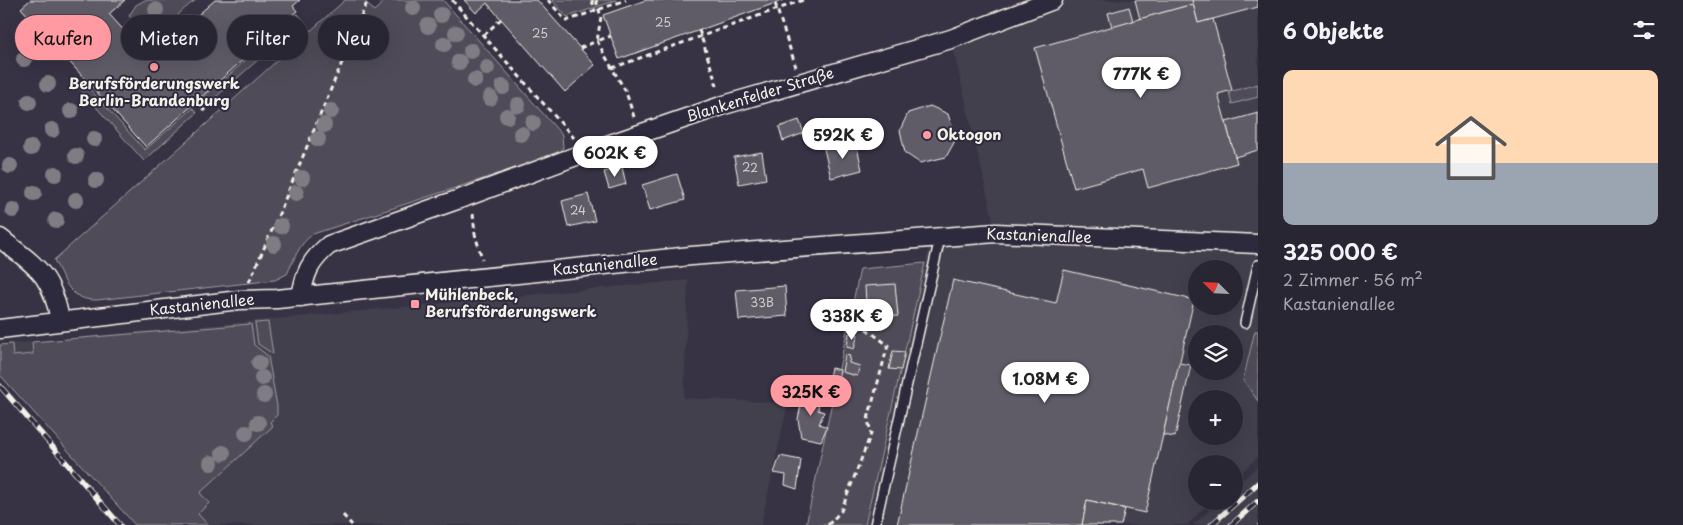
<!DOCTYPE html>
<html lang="de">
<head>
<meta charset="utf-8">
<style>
  :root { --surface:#292633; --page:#35323f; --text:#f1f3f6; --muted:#a5a5ac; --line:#45434e; --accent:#ff9aa2 }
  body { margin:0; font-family:"Playpen Sans",sans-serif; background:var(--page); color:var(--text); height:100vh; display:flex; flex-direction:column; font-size:19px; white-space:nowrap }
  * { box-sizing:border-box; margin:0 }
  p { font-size:16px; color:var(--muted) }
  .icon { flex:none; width:28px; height:28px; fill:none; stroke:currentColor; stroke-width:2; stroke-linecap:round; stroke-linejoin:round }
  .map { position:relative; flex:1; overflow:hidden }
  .drawer { display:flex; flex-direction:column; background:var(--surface); width:425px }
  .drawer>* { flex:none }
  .guide { position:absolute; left:15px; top:15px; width:475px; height:45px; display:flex; gap:10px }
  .needle { width:32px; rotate:294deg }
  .fabs { position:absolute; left:1188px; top:260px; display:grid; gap:10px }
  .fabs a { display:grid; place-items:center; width:55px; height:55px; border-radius:50%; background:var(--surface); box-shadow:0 5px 20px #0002,0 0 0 1px var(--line); font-size:25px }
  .price { position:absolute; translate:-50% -42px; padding:0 11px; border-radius:18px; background:#fff; color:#222; font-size:16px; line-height:32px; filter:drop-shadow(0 1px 2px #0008) }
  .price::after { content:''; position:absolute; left:50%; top:30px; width:15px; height:11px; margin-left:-8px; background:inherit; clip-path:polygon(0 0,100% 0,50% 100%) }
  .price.on { background:var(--accent); color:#111 }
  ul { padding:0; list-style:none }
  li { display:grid; align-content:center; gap:10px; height:265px; padding:0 25px }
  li+li { border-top:1px solid var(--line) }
  li span { display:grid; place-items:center; height:155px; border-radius:10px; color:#555 }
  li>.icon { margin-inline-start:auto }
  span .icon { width:90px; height:90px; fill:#fffc; stroke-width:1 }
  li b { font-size:21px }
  h2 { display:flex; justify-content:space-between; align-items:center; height:60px; padding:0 25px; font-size:21px }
  .chip { padding:0 18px; border-radius:22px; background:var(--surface); box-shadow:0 5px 20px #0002,0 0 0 1px var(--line); font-size:18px; line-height:45px }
  .chip.on { background:var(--accent); color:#111 }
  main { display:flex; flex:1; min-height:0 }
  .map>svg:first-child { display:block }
  .built { fill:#433f4e; fill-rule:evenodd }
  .green { fill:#504b59; stroke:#a29ea0 }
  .building { fill:#5f5c67; stroke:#f4f1e8 }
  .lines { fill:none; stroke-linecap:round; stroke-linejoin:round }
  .service-casing { stroke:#f4f1e8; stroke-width:12 }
  .minor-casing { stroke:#f4f1e8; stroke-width:21 }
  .path { stroke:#f4f1e8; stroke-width:3; stroke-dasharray:5 4; stroke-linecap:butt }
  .service { stroke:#2f2a3d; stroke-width:9 }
  .minor { stroke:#2f2a3d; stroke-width:18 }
  .tram { stroke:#f4f1e8; stroke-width:1 }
  .rail-casing { stroke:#f4f1e8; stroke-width:5.5 }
  .rail { stroke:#2f2a3d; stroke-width:4; stroke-dasharray:11; stroke-linecap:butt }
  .path-bridge { stroke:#f4f1e8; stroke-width:3; stroke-dasharray:5 4; stroke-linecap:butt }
  .tree { fill:#807b83 }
  .poi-dot { fill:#ff9aa2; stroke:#2f2a3d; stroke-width:2 }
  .labels { text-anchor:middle; stroke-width:4; stroke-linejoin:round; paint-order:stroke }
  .number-label { font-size:12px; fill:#cfccc8 }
  .poi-label { font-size:15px; font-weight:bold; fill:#f4f1e8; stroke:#2f2a3d; text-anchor:start }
  .street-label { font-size:15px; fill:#f4f1e8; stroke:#2f2a3d }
</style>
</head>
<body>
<main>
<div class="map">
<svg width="1258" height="525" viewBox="0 0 1258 525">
  <rect width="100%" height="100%" fill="#373244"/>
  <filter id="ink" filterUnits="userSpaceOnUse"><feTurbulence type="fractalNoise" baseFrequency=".02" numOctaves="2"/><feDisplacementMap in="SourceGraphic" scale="10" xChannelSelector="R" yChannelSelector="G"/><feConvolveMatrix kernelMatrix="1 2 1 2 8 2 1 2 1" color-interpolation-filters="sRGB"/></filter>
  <g filter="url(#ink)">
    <g class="built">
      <path d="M1053 0H1258V331H1255L1243 380 1258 401V456L1234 480V464H1196V501H1211L1187 525H866L931 239 996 233 951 39ZM1196 269H1234V306H1196ZM1196 334H1234V371H1196ZM1196 399H1234V436H1196Z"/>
      <path d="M688 280 684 398 788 403 761 525H137L0 375V345Z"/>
      <path d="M1258 466V525H1193L1219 501H1234V488Z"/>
    </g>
    <g class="green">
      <path d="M145 0H196C178 11 171 27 149 37L129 16 136 5Z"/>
      <path d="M345 0H364L374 11 386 0H443L562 135 563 147 560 154 313 234C298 245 295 258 287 274L275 280 97 300C70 301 65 281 54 260Z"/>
      <path d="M552 0H617L567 17Z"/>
      <path d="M298 14 303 20 208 104 203 98Z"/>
      <path d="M85 84 145 150 193 108 197 113 144 161 80 89Z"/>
      <path d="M1258 84V97L1232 104 1229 92Z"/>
      <path d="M925 263 865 525H806L860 269Z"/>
      <path d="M268 322 273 354 258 344 255 323Z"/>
      <path d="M251 324 254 345 268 356 277 406V415L270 422 273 426 200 493 209 503 198 514 208 525H135L0 375V345L12 344 13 356 33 354 32 342Z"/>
      <path d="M1255 331H1258V401L1243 380Z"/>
    </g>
    <g class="building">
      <path d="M30 0H125L109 14 149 58 215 0H300L293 6 297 11 146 147 21 8Z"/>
      <path d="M464 0H537L595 65 565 92 487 3 476 13Z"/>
      <path d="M646 0H784L619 59 603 15Z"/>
      <path d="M1135 0H1192L1193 4 1140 19Z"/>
      <path d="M1192 0H1258V7L1198 23Z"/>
      <path d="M1193 4 1198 23 1213 19 1232 90 1218 94 1237 163 1148 188 1143 169 1074 188 1035 48Z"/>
      <path d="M1129 7 1133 21 1112 27 1108 13Z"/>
      <path d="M930 106 948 114 956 139 946 157 920 163 905 153 900 130 908 113Z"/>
      <path d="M1258 113V150L1235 157 1226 122Z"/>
      <path d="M799 120 804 133 783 141 779 127Z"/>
      <path d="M856 142 862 170 831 178 824 149Z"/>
      <path d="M762 152 766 179 739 184 734 157Z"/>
      <path d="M622 167 626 184 609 189 604 172Z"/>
      <path d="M677 174 685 200 650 210 642 185Z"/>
      <path d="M588 194 595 221 568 227 562 201Z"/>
      <path d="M1064 270 1194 300 1145 513 1087 500 1082 525H897L953 280 1056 303Z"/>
      <path d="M895 284 898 316 867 318 865 286Z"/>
      <path d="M785 286 787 316 739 320 736 290Z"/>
      <path d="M849 333 858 334 854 349 847 347Z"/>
      <path d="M893 351 905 352 901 370 889 369Z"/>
      <path d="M845 355 850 356 849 363 860 366 857 376 842 372Z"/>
      <path d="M1179 363 1191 365 1175 437 1163 435Z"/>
      <path d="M831 368 840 370 836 388 827 385Z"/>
      <path d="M804 391 820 393 818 410 824 412 819 424 827 427 821 441 801 437 798 419Z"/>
      <path d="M780 456 801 460 797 489 785 485 786 475 774 473Z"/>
      <path d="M1087 500 1125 509 1121 525H1082Z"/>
    </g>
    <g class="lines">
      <g class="service-casing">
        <g id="service">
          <path d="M1245 323 1258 265"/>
          <path d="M875 525 940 238"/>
        </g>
      </g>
      <g class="minor-casing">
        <g id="minor">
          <path d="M0 238C36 267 51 272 60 320"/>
          <path d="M301 297C305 272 310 261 329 245L471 195 587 152 724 105 951 39 1053 0"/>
          <path d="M0 329 239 300 277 299 691 256 996 233 1258 244"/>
        </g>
      </g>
      <g class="path">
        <path d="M452 0 574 138"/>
        <path d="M548 0 566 21 626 0"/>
        <path d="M592 0 595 11"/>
        <path d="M775 3 796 67"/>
        <path d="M601 17 597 41 611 36"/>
        <path d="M699 30 718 89"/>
        <path d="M484 35 501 19"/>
        <path d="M580 48 597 41 612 68"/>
        <path d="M196 102 205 111"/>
        <path d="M634 117 626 92 612 68 803 0"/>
        <path d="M473 214 475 234 482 259"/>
        <path d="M249 282 276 221 368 0"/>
        <path d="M343 515 352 525"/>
        <path d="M828 525 841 511 871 434 868 419 888 345 865 328 863 314"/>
      </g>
      <use href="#service" class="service"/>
      <use href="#minor" class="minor"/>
      <path class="tram" d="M1257 525 1258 524"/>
      <g class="rail-casing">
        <g id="rail">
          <path d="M0 386 120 525"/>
          <path d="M1211 525 1258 483"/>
          <path d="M1231 525 1258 501"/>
        </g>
      </g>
      <use href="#rail" class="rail"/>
      <path class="path-bridge" d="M596 0 601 17"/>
    </g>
    <g class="tree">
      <circle cx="413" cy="8" r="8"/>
      <circle cx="156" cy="10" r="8"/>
      <circle cx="441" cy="15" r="8"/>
      <circle cx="428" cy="26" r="8"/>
      <circle cx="366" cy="27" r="8"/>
      <circle cx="151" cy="31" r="8"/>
      <circle cx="456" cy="33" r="8"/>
      <circle cx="444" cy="44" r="8"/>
      <circle cx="471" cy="51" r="8"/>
      <circle cx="355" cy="54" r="8"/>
      <circle cx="24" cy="59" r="8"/>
      <circle cx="459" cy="62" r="8"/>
      <circle cx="487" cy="68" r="8"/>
      <circle cx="475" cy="80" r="8"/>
      <circle cx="48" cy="84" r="8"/>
      <circle cx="503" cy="87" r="8"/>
      <circle cx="490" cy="98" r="8"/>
      <circle cx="29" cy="102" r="8"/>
      <circle cx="518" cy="105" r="8"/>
      <circle cx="71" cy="111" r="8"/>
      <circle cx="331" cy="111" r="8"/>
      <circle cx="507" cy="116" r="8"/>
      <circle cx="533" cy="123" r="8"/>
      <circle cx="324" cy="125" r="8"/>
      <circle cx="52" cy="130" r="8"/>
      <circle cx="521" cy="134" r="8"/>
      <circle cx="94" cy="139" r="8"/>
      <circle cx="318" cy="139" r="8"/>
      <circle cx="31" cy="148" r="8"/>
      <circle cx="76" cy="156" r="8"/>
      <circle cx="10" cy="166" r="8"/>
      <circle cx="55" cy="174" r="8"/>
      <circle cx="302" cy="178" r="8"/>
      <circle cx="96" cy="180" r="8"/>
      <circle cx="34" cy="193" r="8"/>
      <circle cx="296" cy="193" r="8"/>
      <circle cx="76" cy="200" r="8"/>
      <circle cx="13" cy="210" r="8"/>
      <circle cx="56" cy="220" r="8"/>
      <circle cx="281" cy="226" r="8"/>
      <circle cx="274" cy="244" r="8"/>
      <circle cx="259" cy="363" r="8"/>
      <circle cx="262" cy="378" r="8"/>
      <circle cx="264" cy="395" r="8"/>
      <circle cx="258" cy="423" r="8"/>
      <circle cx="246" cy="433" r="8"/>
      <circle cx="223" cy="453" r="8"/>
      <circle cx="211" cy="463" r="8"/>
    </g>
  </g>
  <g class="poi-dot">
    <circle cx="154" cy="67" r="5"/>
    <circle cx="927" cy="135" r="5"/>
    <rect x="410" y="299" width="10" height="10" rx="2.5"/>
  </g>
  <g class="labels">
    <g class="number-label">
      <text x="663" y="27">25</text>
      <text x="540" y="38">25</text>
      <text x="750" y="172">22</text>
      <text x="578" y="215">24</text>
      <text x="762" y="307">33B</text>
    </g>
    <g class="poi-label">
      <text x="154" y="89" text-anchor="middle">Berufsförderungswerk<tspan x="154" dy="17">Berlin-Brandenburg</tspan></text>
      <text x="937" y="140">Oktogon</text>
      <text x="425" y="300">Mühlenbeck,<tspan x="425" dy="17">Berufsförderungswerk</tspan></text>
    </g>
    <g class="street-label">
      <text transform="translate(760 95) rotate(-17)" y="5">Blankenfelder Straße</text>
      <text transform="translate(1039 236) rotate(2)" y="5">Kastanienallee</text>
      <text transform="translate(605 265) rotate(-6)" y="5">Kastanienallee</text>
      <text transform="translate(202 305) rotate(-6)" y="5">Kastanienallee</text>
    </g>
  </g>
</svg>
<div class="fabs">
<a><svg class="needle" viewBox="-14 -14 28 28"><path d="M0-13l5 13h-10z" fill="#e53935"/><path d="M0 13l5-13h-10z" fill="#a5a5ac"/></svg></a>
<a><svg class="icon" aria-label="layers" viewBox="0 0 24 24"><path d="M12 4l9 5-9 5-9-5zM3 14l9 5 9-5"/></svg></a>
<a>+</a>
<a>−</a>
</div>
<b class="price" style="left:1141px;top:99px">777K €</b>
<b class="price" style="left:843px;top:160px">592K €</b>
<b class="price" style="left:615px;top:178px">602K €</b>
<b class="price" style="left:852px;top:341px">338K €</b>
<b class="price" style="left:1045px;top:404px">1.08M €</b>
<b class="price on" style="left:811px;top:417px">325K €</b>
<div class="guide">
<a class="chip on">Kaufen</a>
<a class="chip">Mieten</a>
<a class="chip">Filter</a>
<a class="chip">Neu</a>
</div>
</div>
<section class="drawer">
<h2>6 Objekte<svg class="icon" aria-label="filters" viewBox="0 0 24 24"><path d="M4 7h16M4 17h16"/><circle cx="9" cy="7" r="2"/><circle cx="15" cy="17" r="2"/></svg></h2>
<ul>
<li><span style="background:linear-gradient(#ffd9b3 60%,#9aa5b1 0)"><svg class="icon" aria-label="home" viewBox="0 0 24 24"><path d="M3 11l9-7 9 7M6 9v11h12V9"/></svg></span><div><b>325 000 €</b><p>2 Zimmer · 56 m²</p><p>Kastanienallee</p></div></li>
</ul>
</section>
</main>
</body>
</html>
